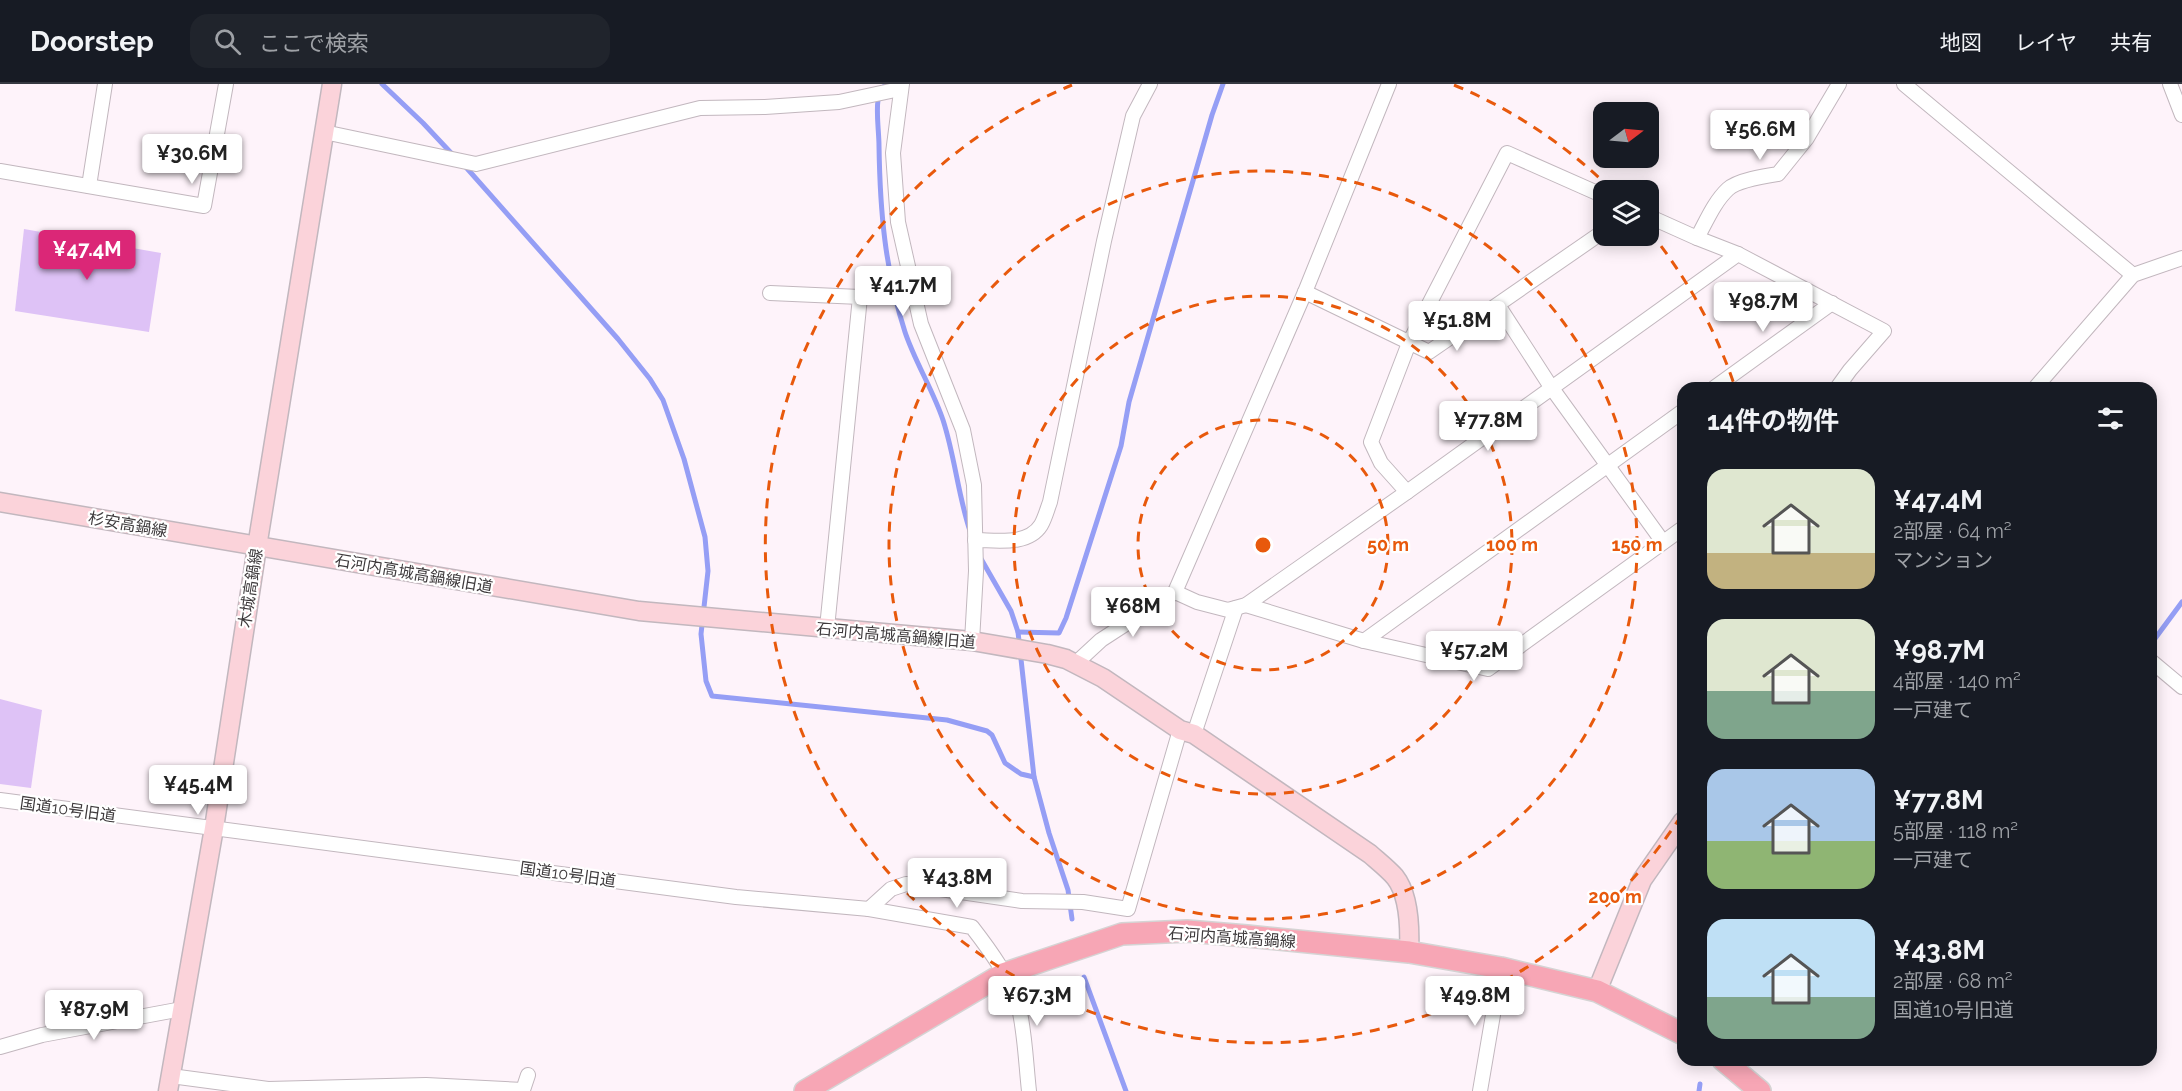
<!DOCTYPE html>
<html lang="ja">
<head>
<meta charset="utf-8">
<style>
  :root { --surface:#171b24; --page:#20242c; --text:#f1f3f6; --muted:#9ea1a6; --line:#363941; --accent:#db2777 }
  body { margin:0; font-family:Raleway,"Noto Sans JP",sans-serif; background:var(--page); color:var(--text); height:100vh; display:flex; flex-direction:column; font-size:22px; white-space:nowrap }
  * { box-sizing:border-box; margin:0 }
  p { font-size:20px; color:var(--muted) }
  .icon { flex:none; width:33px; height:33px; fill:none; stroke:currentColor; stroke-width:2; stroke-linecap:round; stroke-linejoin:round }
  .map { position:relative; flex:1; overflow:hidden }
  .panel { position:absolute; left:1677px; top:298px; width:480px; height:684px; display:flex; flex-direction:column; background:var(--surface); border-radius:18px; box-shadow:0 3px 15px #0003 }
  .panel>* { flex:none }
  .needle { width:39px; rotate:74deg }
  .buttons { position:absolute; left:1593px; top:18px; display:grid; gap:12px }
  .buttons a { display:grid; place-items:center; width:66px; height:66px; border-radius:12px; background:var(--surface); box-shadow:0 3px 15px #0003; font-size:30px }
  .price { position:absolute; translate:-50% -51px; padding:0 14px; border-radius:6px; background:#fff; color:#222; font-size:20px; line-height:39px; filter:drop-shadow(0 2px 3px #0008) }
  .price::after { content:''; position:absolute; left:50%; top:36px; width:18px; height:14px; margin-left:-9px; background:inherit; clip-path:polygon(0 0,100% 0,50% 100%) }
  .price.current { background:var(--accent); color:#fff }
  ul { padding:0; list-style:none }
  li { display:flex; align-items:center; gap:18px; height:150px; padding:0 30px }
  li span { display:grid; place-items:center; flex:none; width:168px; height:120px; border-radius:18px; color:#555 }
  li>.icon { margin-inline-start:auto }
  span .icon { width:72px; height:72px; fill:#fffc; stroke-width:1 }
  li b { font-size:26px }
  h2 { display:flex; justify-content:space-between; align-items:center; height:72px; padding:0 30px; font-size:26px }
  header { display:flex; align-items:center; gap:36px; box-sizing:border-box; height:84px; padding:0 30px; background:var(--surface); border-bottom:2px solid var(--line) }
  header strong { font-size:28px }
  nav { display:flex; gap:33px; margin-inline-start:auto; font-size:21px }
  .search { width:420px; height:54px; background:var(--page); display:flex; align-items:center; gap:15px; box-sizing:border-box; padding:0 21px; border-radius:18px; color:var(--muted); font-size:22px }
  .map>svg:first-child { display:block }
  .lines { fill:none; stroke-linecap:round; stroke-linejoin:round }
  .stream { stroke:#959ef5; stroke-width:5 }
  .building { fill:#dec2f6 }
  .street-casing { stroke:#c2b7be; stroke-width:16 }
  .secondary-casing { stroke:#c2b7be; stroke-width:21 }
  .primary-casing { stroke:#d5d4d4; stroke-width:24 }
  .street { stroke:#fff; stroke-width:14 }
  .secondary { stroke:#fbd3da; stroke-width:18 }
  .primary { stroke:#f7a6b5; stroke-width:21 }
  .ring { fill:none; stroke:#e8590c; stroke-width:3; stroke-dasharray:10 8 }
  .labels { text-anchor:middle; stroke-width:4.5; stroke-linejoin:round; paint-order:stroke }
  .street-label { font-size:16px; fill:#3e3a3c; stroke:#fff }
  .centre { fill:#e8590c; stroke:#fff; stroke-width:3 }
  .ring-label { font-size:18px; text-anchor:middle; font-weight:bold; fill:#e8590c; stroke:#fff; stroke-width:4.5; stroke-linejoin:round; paint-order:stroke }
</style>
</head>
<body>
<header>
<strong>Doorstep</strong>
<div class="search"><svg class="icon" aria-label="search" viewBox="0 0 24 24"><circle cx="10" cy="10" r="6"/><path d="M15 15l6 6"/></svg>ここで検索</div>
<nav><a>地図</a><a>レイヤ</a><a>共有</a></nav>
</header>
<div class="map">
<svg width="2182" height="1007" viewBox="0 0 2182 1007">
  <rect width="100%" height="100%" fill="#fef3fa"/>
  <g class="lines">
    <g class="stream">
      <path d="M382 0 423 39 453 71"/>
      <path d="M885 0C885 7 880 10 878 16 876 30 879 48 879 62 880 127 885 186 905 248 915 278 933 306 943 336 955 373 958 411 970 447"/>
      <path d="M464 81 618 255 650 295 663 316 684 375 705 453 708 487 701 550 706 597 712 612 947 636 987 647 992 651 1005 679 1021 690 1034 693"/>
      <path d="M980 473 1011 527 1018 548 1034 693 1049 749 1068 806 1072 835"/>
      <path d="M1018 548 1059 549 1066 534 1121 362 1129 318 1212 31 1223 0"/>
      <path d="M2151 560 2182 518"/>
      <path d="M1084 893 1126 1007"/>
      <path d="M1699 1007 1700 1000"/>
    </g>
  </g>
  <g class="building">
    <path d="M24 145 161 169 149 248 15 227Z"/>
    <path d="M0 615 42 626 31 704 0 700Z"/>
  </g>
  <g class="lines">
    <g class="street-casing">
      <g id="street">
        <path d="M902 0 893 69 898 138 921 240 963 346 974 401 976 487 972 557"/>
        <path d="M1904 0 2133 191"/>
        <path d="M2170 0 2182 31"/>
        <path d="M324 48 476 80 700 24 765 23 839 18 900 5"/>
        <path d="M0 87 204 122 226 0"/>
        <path d="M89 102 105 0"/>
        <path d="M1648 132 1697 154 1738 170 1884 247 1850 286 1837 304"/>
        <path d="M1697 154C1706 138 1714 118 1728 105 1738 96 1765 92 1778 90L1807 54 1839 0"/>
        <path d="M1305 208 1429 268 1604 147"/>
        <path d="M770 209 860 213 827 544"/>
        <path d="M1498 221 1551 303 1663 458"/>
        <path d="M1714 304 1832 219"/>
        <path d="M2035 304 2133 191 2182 174"/>
        <path d="M1407 408 1381 379 1371 358 1409 259 1507 69 1604 112"/>
        <path d="M975 456C996 456 1028 462 1041 441 1045 434 1047 426 1050 418L1104 157 1133 32 1150 0"/>
        <path d="M1175 508 1197 518 1228 526 1246 521 1407 408 1738 170"/>
        <path d="M1246 521 1364 557 1488 585 1683 444"/>
        <path d="M1364 557 1683 327"/>
        <path d="M2151 577 2182 603"/>
        <path d="M1075 580 1101 556 1175 508 1305 208 1389 0"/>
        <path d="M1194 650 1236 524"/>
        <path d="M0 716 736 813 869 825 972 843C989 865 1012 896 1019 924 1025 950 1026 980 1029 1007"/>
        <path d="M869 825 891 805 906 800 1022 817 1083 818 1128 825 1180 646"/>
        <path d="M0 963 42 951 182 925"/>
        <path d="M171 992 268 1005 426 1001 523 1006 528 991"/>
        <path d="M1480 1007 1501 884"/>
      </g>
    </g>
    <g class="secondary-casing">
      <g id="secondary">
        <path d="M0 418 639 527 972 557 1047 570 1066 575 1103 594 1180 646 1194 650 1370 770C1379 778 1388 785 1395 793 1410 812 1410 846 1409 868"/>
        <path d="M1597 907 1642 796 1683 737"/>
        <path d="M168 1007 214 744 257 463 332 0"/>
      </g>
    </g>
    <g class="primary-casing">
      <g id="primary">
        <path d="M1723 976 1760 1007"/>
        <path d="M805 1007 1003 890 1122 850 1187 847 1247 852 1409 868 1501 884 1597 907 1683 950"/>
      </g>
    </g>
    <use href="#street" class="street"/>
    <use href="#secondary" class="secondary"/>
    <use href="#primary" class="primary"/>
  </g>
  <g class="ring">
    <circle cx="1263" cy="461" r="125"/>
    <circle cx="1263" cy="461" r="249"/>
    <circle cx="1263" cy="461" r="374"/>
    <path d="M1681 732A498 498 0 1 1 1072 1M1454 1A498 498 0 0 1 1612 106M1650 148A498 498 0 0 1 1735 303"/>
  </g>
  <g class="labels">
    <g class="street-label">
      <text transform="translate(128 440) rotate(10)" y="6">杉安高鍋線</text>
      <text transform="translate(414 489) rotate(10)" y="6">石河内高城高鍋線旧道</text>
      <text transform="translate(250 504) rotate(-81)" y="6">木城高鍋線</text>
      <text transform="translate(896 551) rotate(5)" y="6">石河内高城高鍋線旧道</text>
      <text transform="translate(68 725) rotate(8)" y="6">国道10号旧道</text>
      <text transform="translate(568 790) rotate(8)" y="6">国道10号旧道</text>
      <text transform="translate(1232 853) rotate(4)" y="6">石河内高城高鍋線</text>
    </g>
  </g>
  <circle cx="1263" cy="461" r="9" class="centre"/>
  <g class="ring-label">
    <text x="1388" y="467">50 m</text>
    <text x="1512" y="467">100 m</text>
    <text x="1637" y="467">150 m</text>
    <text x="1615" y="819">200 m</text>
  </g>
</svg>
<div class="buttons">
<a><svg class="needle" viewBox="-14 -14 28 28"><path d="M0-13l5 13h-10z" fill="#e53935"/><path d="M0 13l5-13h-10z" fill="#9ea1a6"/></svg></a>
<a><svg class="icon" aria-label="layers" viewBox="0 0 24 24"><path d="M12 4l9 5-9 5-9-5zM3 14l9 5 9-5"/></svg></a>
</div>
<b class="price" style="left:1760px;top:77px">¥56.6M</b>
<b class="price" style="left:192px;top:101px">¥30.6M</b>
<b class="price current" style="left:87px;top:197px">¥47.4M</b>
<b class="price" style="left:903px;top:233px">¥41.7M</b>
<b class="price" style="left:1763px;top:249px">¥98.7M</b>
<b class="price" style="left:1457px;top:268px">¥51.8M</b>
<b class="price" style="left:1488px;top:368px">¥77.8M</b>
<b class="price" style="left:1133px;top:554px">¥68M</b>
<b class="price" style="left:1474px;top:598px">¥57.2M</b>
<b class="price" style="left:198px;top:732px">¥45.4M</b>
<b class="price" style="left:957px;top:825px">¥43.8M</b>
<b class="price" style="left:1037px;top:943px">¥67.3M</b>
<b class="price" style="left:1475px;top:943px">¥49.8M</b>
<b class="price" style="left:94px;top:957px">¥87.9M</b>
<section class="panel">
<h2>14件の物件<svg class="icon" aria-label="filters" viewBox="0 0 24 24"><path d="M4 7h16M4 17h16"/><circle cx="9" cy="7" r="2"/><circle cx="15" cy="17" r="2"/></svg></h2>
<ul>
<li><span style="background:linear-gradient(#dfe7d0 70%,#c2b280 0)"><svg class="icon" aria-label="home" viewBox="0 0 24 24"><path d="M3 11l9-7 9 7M6 9v11h12V9"/></svg></span><div><b>¥47.4M</b><p>2部屋 · 64 m²</p><p>マンション</p></div></li>
<li><span style="background:linear-gradient(#dfe7d0 60%,#7fa58c 0)"><svg class="icon" aria-label="home" viewBox="0 0 24 24"><path d="M3 11l9-7 9 7M6 9v11h12V9"/></svg></span><div><b>¥98.7M</b><p>4部屋 · 140 m²</p><p>一戸建て</p></div></li>
<li><span style="background:linear-gradient(#a9c7e8 60%,#8fb573 0)"><svg class="icon" aria-label="home" viewBox="0 0 24 24"><path d="M3 11l9-7 9 7M6 9v11h12V9"/></svg></span><div><b>¥77.8M</b><p>5部屋 · 118 m²</p><p>一戸建て</p></div></li>
<li><span style="background:linear-gradient(#bfe0f5 65%,#7fa58c 0)"><svg class="icon" aria-label="home" viewBox="0 0 24 24"><path d="M3 11l9-7 9 7M6 9v11h12V9"/></svg></span><div><b>¥43.8M</b><p>2部屋 · 68 m²</p><p>国道10号旧道</p></div></li>
</ul>
</section>
</div>
</body>
</html>
